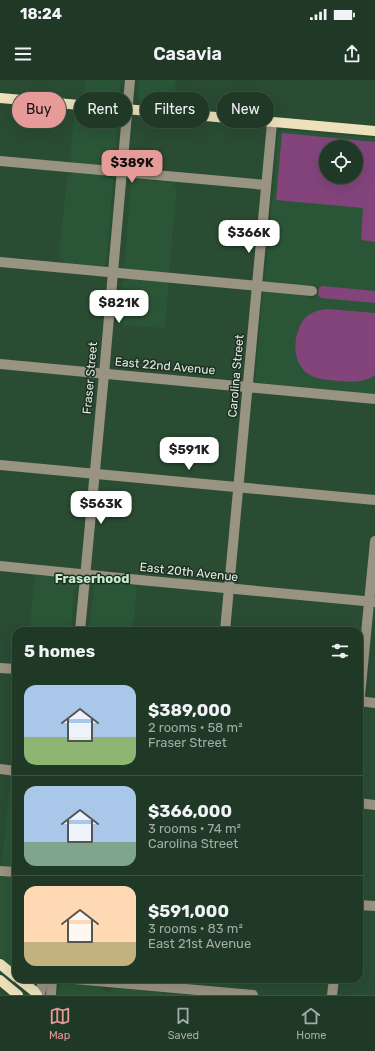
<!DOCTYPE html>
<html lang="en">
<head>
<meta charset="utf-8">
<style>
  :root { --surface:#203926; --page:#28402e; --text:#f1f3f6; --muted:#a2aca7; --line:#3d5343; --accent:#e69b98 }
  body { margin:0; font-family:Rubik,sans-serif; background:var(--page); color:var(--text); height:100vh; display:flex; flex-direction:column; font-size:15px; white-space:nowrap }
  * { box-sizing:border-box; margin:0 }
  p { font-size:13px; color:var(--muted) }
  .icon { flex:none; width:22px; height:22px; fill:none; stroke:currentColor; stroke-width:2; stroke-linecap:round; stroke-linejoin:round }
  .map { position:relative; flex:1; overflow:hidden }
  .panel { position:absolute; left:12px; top:547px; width:351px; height:356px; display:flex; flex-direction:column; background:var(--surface); border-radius:12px; box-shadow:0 4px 16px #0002,0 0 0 1px var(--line) }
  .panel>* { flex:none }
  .top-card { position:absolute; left:12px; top:12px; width:351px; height:36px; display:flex; gap:8px }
  .buttons { position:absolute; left:319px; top:60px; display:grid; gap:8px }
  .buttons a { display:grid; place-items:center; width:44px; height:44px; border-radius:50%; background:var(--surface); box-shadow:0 4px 16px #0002,0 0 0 1px var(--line); font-size:20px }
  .price { position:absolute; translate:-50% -34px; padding:0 9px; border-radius:8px; background:#fff; color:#222; font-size:13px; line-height:26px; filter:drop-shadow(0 1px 2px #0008) }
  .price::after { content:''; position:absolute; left:50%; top:24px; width:12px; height:9px; margin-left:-6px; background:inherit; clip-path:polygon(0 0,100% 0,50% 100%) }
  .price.on { background:var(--accent); color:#111 }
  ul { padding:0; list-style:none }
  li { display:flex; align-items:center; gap:12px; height:100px; padding:0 12px }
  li+li { border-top:1px solid var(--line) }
  li span { display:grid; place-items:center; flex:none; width:112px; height:80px; border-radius:12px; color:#555 }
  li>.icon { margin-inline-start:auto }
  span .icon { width:48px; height:48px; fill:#fffc; stroke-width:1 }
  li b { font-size:17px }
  h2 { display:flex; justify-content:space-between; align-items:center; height:48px; padding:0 12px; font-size:17px }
  .pill { padding:0 14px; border-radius:18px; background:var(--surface); box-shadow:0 4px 16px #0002,0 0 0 1px var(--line); font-size:14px; line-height:36px }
  .pill.on { background:var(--accent); color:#111 }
  .status { display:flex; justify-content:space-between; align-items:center; height:28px; padding:0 20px; background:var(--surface); direction:ltr }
  .status svg { height:11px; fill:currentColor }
  header { display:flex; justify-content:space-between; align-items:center; height:52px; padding:0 12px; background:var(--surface); font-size:18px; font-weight:600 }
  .tabs { display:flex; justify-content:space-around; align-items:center; height:56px; border-top:1px solid var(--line); background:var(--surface); font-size:11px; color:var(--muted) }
  .tabs a { display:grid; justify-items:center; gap:2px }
  .tabs .on { color:var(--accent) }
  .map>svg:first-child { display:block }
  .built { fill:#2b5537; fill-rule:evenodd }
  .green { fill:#83447c; fill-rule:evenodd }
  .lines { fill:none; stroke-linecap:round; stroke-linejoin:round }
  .minor { stroke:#999381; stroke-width:10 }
  .major { stroke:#ede1bc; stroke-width:10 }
  .labels { text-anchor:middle; stroke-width:3; stroke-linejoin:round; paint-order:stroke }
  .street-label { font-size:12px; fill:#dcf0e0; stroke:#1f2e22 }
  .neighbourhood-label { font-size:13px; font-weight:bold; fill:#c5eccd; stroke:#1f2e22 }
</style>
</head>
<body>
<div class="status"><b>18:24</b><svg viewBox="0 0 49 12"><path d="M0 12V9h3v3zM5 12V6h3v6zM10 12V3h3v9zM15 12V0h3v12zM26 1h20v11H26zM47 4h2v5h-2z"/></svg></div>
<header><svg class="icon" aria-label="menu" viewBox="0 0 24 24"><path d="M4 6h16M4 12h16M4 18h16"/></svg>Casavia<svg class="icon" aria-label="share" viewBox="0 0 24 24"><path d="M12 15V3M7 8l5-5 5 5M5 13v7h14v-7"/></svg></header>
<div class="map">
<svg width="375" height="915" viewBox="0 0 375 915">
  <rect width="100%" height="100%" fill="#2a4c33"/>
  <g class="built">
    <path d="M85 0H121L119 17 113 21 86 18 84 16Z"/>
    <path d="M139 0H176L173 24 172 26 140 23 138 18Z"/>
    <path d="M74 34 111 37 115 39 117 43 115 82 113 86 72 83V81H70Z"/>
    <path d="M282 50 375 58V314L259 303 255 300 263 213 266 211 306 215 308 218 312 219 317 217 320 211 318 206 314 204H312L307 207 274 202 273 203H267L265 201 278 54ZM326 67H356V97H326Z"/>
    <path d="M72 92 109 96 113 99 107 176 105 183 103 186 64 183 62 178H59L67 97H70Z"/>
    <path d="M137 99 174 103 175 107H177L169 192 166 193 127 189 124 186 131 105 134 100Z"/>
    <path d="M128 199 165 202 166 204H169L165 248 119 245 122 203 124 201Z"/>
    <path d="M35 495 63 498 68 496 75 497 77 500V507L74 510 71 551H29Z"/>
    <path d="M98 501 135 505 137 509 133 551H89L94 505 95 502Z"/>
    <path d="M14 697H16V787L2 785 10 701H12Z"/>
    <path d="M0 797 16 798V889L0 878Z"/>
    <path d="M65 902 69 904 102 907 104 911 109 912 113 908 175 914 181 913 184 915H57L60 904Z"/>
  </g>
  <g class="green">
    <path d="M282 53 375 62V162L361 160 363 128 276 120ZM326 67H356V97H326Z"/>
    <path d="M322 206 375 211V223L321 218 318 215 319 208Z"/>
    <path d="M327 229 375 233V295C364 303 353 302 340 301 330 300 319 300 310 295 291 285 292 253 305 238 311 232 319 230 327 229Z"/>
  </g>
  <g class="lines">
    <g class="minor">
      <path d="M0 81 266 105"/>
      <path d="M0 182 312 211"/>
      <path d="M0 284 375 319"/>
      <path d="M0 385 375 420"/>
      <path d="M0 486 140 500 375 522"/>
      <path d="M80 551 104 294 130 0"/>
      <path d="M225 551 272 43"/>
      <path d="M0 588 16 589"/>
      <path d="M359 621 375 623"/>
      <path d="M359 626 375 461"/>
      <path d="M0 689 16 691"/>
      <path d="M359 723 375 725"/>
      <path d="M0 791 16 792"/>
      <path d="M359 825 375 826"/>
      <path d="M74 899 253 915"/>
      <path d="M40 915 43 899"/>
      <path d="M51 915 52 899"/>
      <path d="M332 915 334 899"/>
    </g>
    <g class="major">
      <path d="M0 18 375 51"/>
      <path d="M0 884 16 897"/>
      <path d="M19 899 34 911 37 915"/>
      <path d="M0 900 18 915"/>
    </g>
  </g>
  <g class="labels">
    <g class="street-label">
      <text transform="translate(165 286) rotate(5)" y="4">East 22nd Avenue</text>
      <text transform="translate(236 296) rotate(-85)" y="4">Carolina Street</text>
      <text transform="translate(90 298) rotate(-85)" y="4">Fraser Street</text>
      <text transform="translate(189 492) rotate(6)" y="4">East 20th Avenue</text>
    </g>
    <g class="neighbourhood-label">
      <text x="92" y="503">Fraserhood</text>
    </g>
  </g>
</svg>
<div class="buttons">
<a><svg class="icon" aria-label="locate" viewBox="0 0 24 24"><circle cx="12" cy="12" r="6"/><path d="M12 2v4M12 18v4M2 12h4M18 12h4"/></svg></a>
</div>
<b class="price on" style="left:132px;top:104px">$389K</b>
<b class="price" style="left:249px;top:174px">$366K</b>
<b class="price" style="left:119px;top:244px">$821K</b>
<b class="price" style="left:189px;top:391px">$591K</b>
<b class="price" style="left:101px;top:445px">$563K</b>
<div class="top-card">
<a class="pill on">Buy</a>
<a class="pill">Rent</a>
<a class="pill">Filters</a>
<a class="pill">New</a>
</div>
<section class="panel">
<h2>5 homes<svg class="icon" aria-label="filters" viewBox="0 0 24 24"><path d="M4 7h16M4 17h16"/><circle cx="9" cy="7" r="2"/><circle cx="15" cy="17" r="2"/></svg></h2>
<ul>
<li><span style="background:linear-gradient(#a9c7e8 65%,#8fb573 0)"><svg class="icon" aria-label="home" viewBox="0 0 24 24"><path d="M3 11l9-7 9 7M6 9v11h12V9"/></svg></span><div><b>$389,000</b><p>2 rooms · 58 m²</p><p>Fraser Street</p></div></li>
<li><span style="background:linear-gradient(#a9c7e8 70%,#7fa58c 0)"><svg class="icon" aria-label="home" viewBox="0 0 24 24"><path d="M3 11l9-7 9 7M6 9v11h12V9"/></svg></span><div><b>$366,000</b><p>3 rooms · 74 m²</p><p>Carolina Street</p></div></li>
<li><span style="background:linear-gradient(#ffd9b3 70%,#c2b280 0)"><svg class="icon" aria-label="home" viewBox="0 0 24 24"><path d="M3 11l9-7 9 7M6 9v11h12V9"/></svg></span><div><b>$591,000</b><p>3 rooms · 83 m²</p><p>East 21st Avenue</p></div></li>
</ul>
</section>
</div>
<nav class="tabs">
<a class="on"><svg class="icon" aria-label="map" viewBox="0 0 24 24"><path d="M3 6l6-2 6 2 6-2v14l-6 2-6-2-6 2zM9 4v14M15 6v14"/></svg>Map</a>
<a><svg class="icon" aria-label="saved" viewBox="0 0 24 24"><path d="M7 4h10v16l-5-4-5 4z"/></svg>Saved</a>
<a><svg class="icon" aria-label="home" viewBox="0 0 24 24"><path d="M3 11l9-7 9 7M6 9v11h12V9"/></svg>Home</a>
</nav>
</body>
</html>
